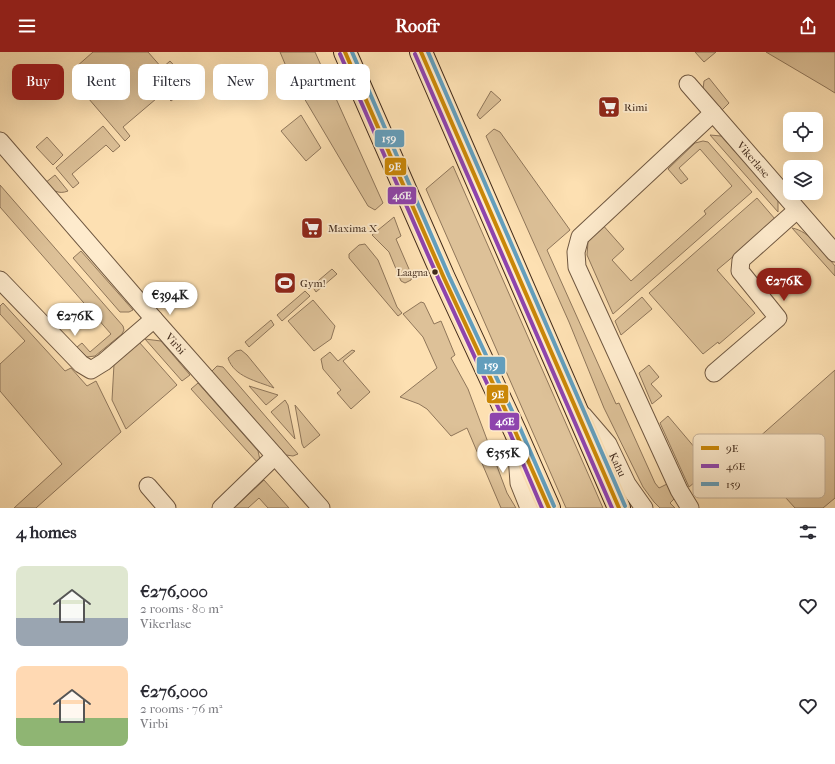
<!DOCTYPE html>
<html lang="en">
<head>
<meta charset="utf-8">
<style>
  :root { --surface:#fff; --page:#f7f7f7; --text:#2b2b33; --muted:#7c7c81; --accent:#8f2418 }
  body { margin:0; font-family:"IM FELL French Canon",serif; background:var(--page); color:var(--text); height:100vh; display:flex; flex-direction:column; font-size:15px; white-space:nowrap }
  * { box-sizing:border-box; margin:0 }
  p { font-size:13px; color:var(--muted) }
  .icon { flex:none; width:22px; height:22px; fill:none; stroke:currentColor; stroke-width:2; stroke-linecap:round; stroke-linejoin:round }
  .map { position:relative; height:456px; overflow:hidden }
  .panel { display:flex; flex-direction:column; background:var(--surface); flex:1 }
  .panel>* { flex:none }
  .guide { position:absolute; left:12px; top:12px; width:400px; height:36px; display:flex; gap:8px }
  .fabs { position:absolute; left:783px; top:60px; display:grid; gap:8px }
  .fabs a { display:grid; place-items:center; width:40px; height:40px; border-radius:8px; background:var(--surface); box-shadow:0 4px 16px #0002; font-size:20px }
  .price { position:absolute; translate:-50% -34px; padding:0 9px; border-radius:14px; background:#fff; color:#222; font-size:13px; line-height:26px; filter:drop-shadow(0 1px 2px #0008) }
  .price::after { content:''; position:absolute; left:50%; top:24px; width:12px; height:9px; margin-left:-6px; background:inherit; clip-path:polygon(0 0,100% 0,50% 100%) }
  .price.selected { background:var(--accent); color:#fff }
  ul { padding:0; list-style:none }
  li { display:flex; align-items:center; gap:12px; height:100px; padding:0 16px }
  li span { display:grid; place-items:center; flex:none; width:112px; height:80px; border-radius:8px; color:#555 }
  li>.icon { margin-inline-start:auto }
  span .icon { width:48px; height:48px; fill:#fffc; stroke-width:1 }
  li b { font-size:17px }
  h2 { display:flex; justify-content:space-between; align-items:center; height:48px; padding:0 16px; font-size:17px }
  .tag { padding:0 14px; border-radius:8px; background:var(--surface); box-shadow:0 4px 16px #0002; font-size:14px; line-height:36px }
  .tag.selected { background:var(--accent); color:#fff }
  header { display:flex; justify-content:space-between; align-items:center; height:52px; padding:0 16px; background:var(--accent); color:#fff; font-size:18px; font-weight:700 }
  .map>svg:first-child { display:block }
  .green { fill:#ddc198; stroke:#8f765a }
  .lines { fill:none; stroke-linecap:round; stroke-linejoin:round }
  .minor-casing { stroke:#705841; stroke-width:19 }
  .primary-casing { stroke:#412a1b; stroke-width:24 }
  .minor { stroke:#feebcd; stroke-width:17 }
  .primary { stroke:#fde0b2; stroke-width:22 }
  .bus-1-casing { stroke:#feebcd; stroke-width:7 }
  .bus-2-casing { stroke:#feebcd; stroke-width:7 }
  .bus-3-casing { stroke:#feebcd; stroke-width:7 }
  .bus-1 { stroke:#ca8707; stroke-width:4 }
  .bus-2 { stroke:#8e44ad; stroke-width:4 }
  .bus-3 { stroke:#639ebc; stroke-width:4 }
  .bus-dot { fill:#412a1b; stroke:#feebcd; stroke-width:1.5 }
  .labels { text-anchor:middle; stroke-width:3.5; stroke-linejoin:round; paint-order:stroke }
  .bus-label { font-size:10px; fill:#412a1b; stroke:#feebcd; text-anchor:end }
  .poi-label { font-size:11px; fill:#412a1b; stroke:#feebcd; text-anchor:start }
  .street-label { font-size:11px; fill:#412a1b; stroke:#feebcd }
  .key { fill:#feebcd; stroke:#c5b198; stroke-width:1 }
  .key-label { font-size:11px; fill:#412a1b }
  .line-badge { stroke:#feebcd; stroke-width:1.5 }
  .badge-label { font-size:11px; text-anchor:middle; font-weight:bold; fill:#fff }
</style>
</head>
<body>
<header><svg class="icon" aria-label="menu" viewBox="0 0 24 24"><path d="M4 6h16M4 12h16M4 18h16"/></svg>Roofr<svg class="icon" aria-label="share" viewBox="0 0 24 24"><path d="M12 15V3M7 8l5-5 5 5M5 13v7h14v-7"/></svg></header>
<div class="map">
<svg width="835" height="456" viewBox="0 0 835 456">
  <rect width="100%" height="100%" fill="#fde0b2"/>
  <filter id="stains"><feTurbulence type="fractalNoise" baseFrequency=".005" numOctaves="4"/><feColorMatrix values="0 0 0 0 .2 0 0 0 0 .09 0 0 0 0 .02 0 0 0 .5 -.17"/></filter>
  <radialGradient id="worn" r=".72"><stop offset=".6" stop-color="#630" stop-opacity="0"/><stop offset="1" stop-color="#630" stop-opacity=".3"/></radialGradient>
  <g class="green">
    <path d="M93 0H148L162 16 170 9 184 24 187 32 184 39 171 49 163 41 123 75 130 84 125 89 76 32 73 22 76 15Z"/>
    <path d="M280 0H315L383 151 375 158 368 154 288 19Z"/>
    <path d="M695 0H716L704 10Z"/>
    <path d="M766 0H835V41L827 36Z"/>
    <path d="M709 26 729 51 721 59 703 37 704 29Z"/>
    <path d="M491 39 501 48 480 67 477 63Z"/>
    <path d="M301 63 321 96 306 109 281 79Z"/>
    <path d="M103 74 120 94 113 100 106 93 72 122 79 131 73 136 56 116Z"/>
    <path d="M494 77 500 80 570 178 547 198 616 352 619 351 655 431 659 436 667 432 675 446 670 451 675 456H660L654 450 643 435 604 356 569 270 486 84Z"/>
    <path d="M710 83 721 84 776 145 778 149V160Z"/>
    <path d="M47 85 63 103 53 113 36 95Z"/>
    <path d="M703 89 708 90 752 140 613 262 587 203 588 190 593 179 601 171 624 197 612 208 631 229 706 162 704 159 732 134 700 97 679 116 688 127 681 132 668 117 695 91Z"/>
    <path d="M453 114 603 456H566L426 137Z"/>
    <path d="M55 123 68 139C58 143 52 138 45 131Z"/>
    <path d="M0 133 123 274 124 278 122 282 95 304 87 305 77 295 82 291 90 300 111 282 0 155Z"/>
    <path d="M757 146 775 167 772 172 717 218 755 261 719 292 718 290 703 302 649 241Z"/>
    <path d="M394 165 401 184 396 187 412 224 411 228 405 231 401 229 389 200 372 183Z"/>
    <path d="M792 176C810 179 824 201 835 214V224Z"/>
    <path d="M365 192 378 208 397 255 402 261 398 264 349 206V202L359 193Z"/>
    <path d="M81 199 133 258 129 260H120L73 206Z"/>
    <path d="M332 217 337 222 316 240 312 234Z"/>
    <path d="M305 239 310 244 282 269 277 263Z"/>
    <path d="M642 245 652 257 621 283 615 269Z"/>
    <path d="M313 248 335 274 331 287 314 299 288 269Z"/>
    <path d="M421 250 424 251 434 272 441 269 455 303 451 306 468 337 507 441 516 456H501L467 376 451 384 427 357 419 352 400 345 437 316 423 285 403 262Z"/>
    <path d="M3 251 65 319 71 316 87 334 96 329 121 380 36 456H14L62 412 0 339V312L25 289 0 262V254Z"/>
    <path d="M271 268 274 273 249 295 245 290Z"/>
    <path d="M145 287 161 289 190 323 182 329Z"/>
    <path d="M139 290 177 333 126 377 112 348 114 312Z"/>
    <path d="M241 298 247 303 274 336C257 329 234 325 228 306L236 299Z"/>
    <path d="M352 298 355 299 343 309 370 340 351 357 337 341 341 338 323 317 321 307 330 300 338 309Z"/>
    <path d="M649 313 659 325 651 332 662 344 652 352 639 321Z"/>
    <path d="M217 314 223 315 298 402 293 404 286 403 211 320Z"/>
    <path d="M835 318V446L823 456H795L748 404 744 407 740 402Z"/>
    <path d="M198 331 258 399 260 408 258 411 191 337Z"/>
    <path d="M249 334 278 343 266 353Z"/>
    <path d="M285 348 288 353 295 387 271 360Z"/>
    <path d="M295 353 320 383 304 396 302 392Z"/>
    <path d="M668 364 712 416 689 435 660 371Z"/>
    <path d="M264 428 289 456H268L259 446 248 456H234Z"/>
  </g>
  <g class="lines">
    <g class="minor-casing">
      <g id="minor">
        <path id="s1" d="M688 32 835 201"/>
        <path id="s2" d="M0 89 154 267 321 456"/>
        <path d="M0 228 81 312 91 318 104 310 154 267"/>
        <path d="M714 321 778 266 740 219 741 208 797 158"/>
        <path id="s3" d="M583 363 608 392 627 432 644 456"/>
        <path d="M516 389 519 431 529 456"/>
        <path d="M148 434 167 456"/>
        <path d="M221 456 275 404"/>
        <path d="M690 456 679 438 577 215 576 200 580 185 713 61"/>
      </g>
    </g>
    <g class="primary-casing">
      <g id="primary">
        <path d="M345 0 444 226 515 379 549 456"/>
        <path d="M421 0 619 456"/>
      </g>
    </g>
    <use href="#minor" class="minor"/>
    <use href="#primary" class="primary"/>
    <g class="bus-1-casing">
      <g id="bus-1">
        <path d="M345 0 444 226 515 379 549 456"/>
        <path d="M421 0 619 456"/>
      </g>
    </g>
    <g class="bus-2-casing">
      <g id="bus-2">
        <path d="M340 2 439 228 510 381 542 456"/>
        <path d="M415 2 612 456"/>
      </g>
    </g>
    <g class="bus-3-casing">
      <g id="bus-3">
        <path d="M352 0 449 224 520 376 554 454"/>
        <path d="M428 0 625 454"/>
      </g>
    </g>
    <use href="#bus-1" class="bus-1"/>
    <use href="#bus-2" class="bus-2"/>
    <use href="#bus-3" class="bus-3"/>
  </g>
  <defs>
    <g id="supermarket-square" transform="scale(1.15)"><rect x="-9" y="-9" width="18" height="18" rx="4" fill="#8f2418" stroke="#feebcd"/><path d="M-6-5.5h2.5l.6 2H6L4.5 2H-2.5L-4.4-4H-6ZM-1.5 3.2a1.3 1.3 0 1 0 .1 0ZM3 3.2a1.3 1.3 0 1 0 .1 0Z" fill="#fff"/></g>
    <g id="stadium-square" transform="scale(1.15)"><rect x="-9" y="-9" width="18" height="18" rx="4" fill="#8f2418" stroke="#feebcd"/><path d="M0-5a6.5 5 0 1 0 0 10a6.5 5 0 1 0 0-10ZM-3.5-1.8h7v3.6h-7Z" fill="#fff"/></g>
  </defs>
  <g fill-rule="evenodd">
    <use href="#supermarket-square" x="609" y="55"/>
    <use href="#supermarket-square" x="312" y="176"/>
    <use href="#stadium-square" x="285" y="231"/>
  </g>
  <circle class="bus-dot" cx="435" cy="220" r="3.5"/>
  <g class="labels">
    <g class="bus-label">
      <text x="428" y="224">Laagna</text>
    </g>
    <g class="poi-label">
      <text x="624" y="59">Rimi</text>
      <text x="328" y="180">Maxima X</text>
      <text x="300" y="235">Gym!</text>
    </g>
    <g class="street-label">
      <text dy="4" stroke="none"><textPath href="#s1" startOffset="100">Vikerlase</textPath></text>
      <text dy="4" stroke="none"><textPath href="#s2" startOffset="268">Virbi</textPath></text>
      <text dy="4" stroke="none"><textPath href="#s3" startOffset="61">Kahu</textPath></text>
    </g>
  </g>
  <rect x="693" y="382" width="132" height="64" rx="6" class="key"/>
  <rect x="701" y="394" width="18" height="4" fill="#ca8707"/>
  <rect x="701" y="412" width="18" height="4" fill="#8e44ad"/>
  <rect x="701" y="430" width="18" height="4" fill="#639ebc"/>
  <g class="key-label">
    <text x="726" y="400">9E</text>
    <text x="726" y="418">46E</text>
    <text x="726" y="436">159</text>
  </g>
  <g class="line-badge">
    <rect x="374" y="77" width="31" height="19" rx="4" fill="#639ebc"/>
    <rect x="384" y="105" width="23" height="19" rx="4" fill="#ca8707"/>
    <rect x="387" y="134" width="30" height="19" rx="4" fill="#8e44ad"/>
    <rect x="476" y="304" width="30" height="19" rx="4" fill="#639ebc"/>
    <rect x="486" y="332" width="23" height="20" rx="4" fill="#ca8707"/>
    <rect x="489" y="360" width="31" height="19" rx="4" fill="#8e44ad"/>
  </g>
  <g class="badge-label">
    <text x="389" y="90">159</text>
    <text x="395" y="118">9E</text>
    <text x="402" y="147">46E</text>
    <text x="491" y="317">159</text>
    <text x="498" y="346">9E</text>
    <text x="505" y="373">46E</text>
  </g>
  <rect width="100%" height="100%" filter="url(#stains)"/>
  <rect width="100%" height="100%" fill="url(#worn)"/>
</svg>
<div class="fabs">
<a><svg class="icon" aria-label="locate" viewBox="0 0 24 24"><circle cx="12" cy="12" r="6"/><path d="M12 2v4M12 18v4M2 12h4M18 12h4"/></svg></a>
<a><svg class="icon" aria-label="layers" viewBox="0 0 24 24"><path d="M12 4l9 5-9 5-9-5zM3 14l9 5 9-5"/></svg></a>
</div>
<b class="price selected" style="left:784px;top:250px">€276K</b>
<b class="price" style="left:170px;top:264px">€394K</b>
<b class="price" style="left:75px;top:285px">€276K</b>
<b class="price" style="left:503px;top:422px">€355K</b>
<div class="guide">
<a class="tag selected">Buy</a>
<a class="tag">Rent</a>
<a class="tag">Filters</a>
<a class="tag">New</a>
<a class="tag">Apartment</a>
</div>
</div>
<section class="panel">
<h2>4 homes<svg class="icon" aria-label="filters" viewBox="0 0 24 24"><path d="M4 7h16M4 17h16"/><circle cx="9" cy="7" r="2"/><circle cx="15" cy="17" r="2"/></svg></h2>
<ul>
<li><span style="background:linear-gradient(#dfe7d0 65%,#9aa5b1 0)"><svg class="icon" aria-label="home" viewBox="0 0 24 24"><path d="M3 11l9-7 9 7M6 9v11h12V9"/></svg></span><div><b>€276,000</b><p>2 rooms · 80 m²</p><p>Vikerlase</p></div><svg class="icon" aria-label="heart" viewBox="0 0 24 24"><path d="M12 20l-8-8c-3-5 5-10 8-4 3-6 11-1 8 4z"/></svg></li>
<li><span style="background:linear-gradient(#ffd9b3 65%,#8fb573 0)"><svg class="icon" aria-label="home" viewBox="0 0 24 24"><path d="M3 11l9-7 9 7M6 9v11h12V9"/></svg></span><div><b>€276,000</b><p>2 rooms · 76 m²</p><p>Virbi</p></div><svg class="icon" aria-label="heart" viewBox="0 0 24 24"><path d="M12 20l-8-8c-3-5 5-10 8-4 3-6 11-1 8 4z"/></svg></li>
</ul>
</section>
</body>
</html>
